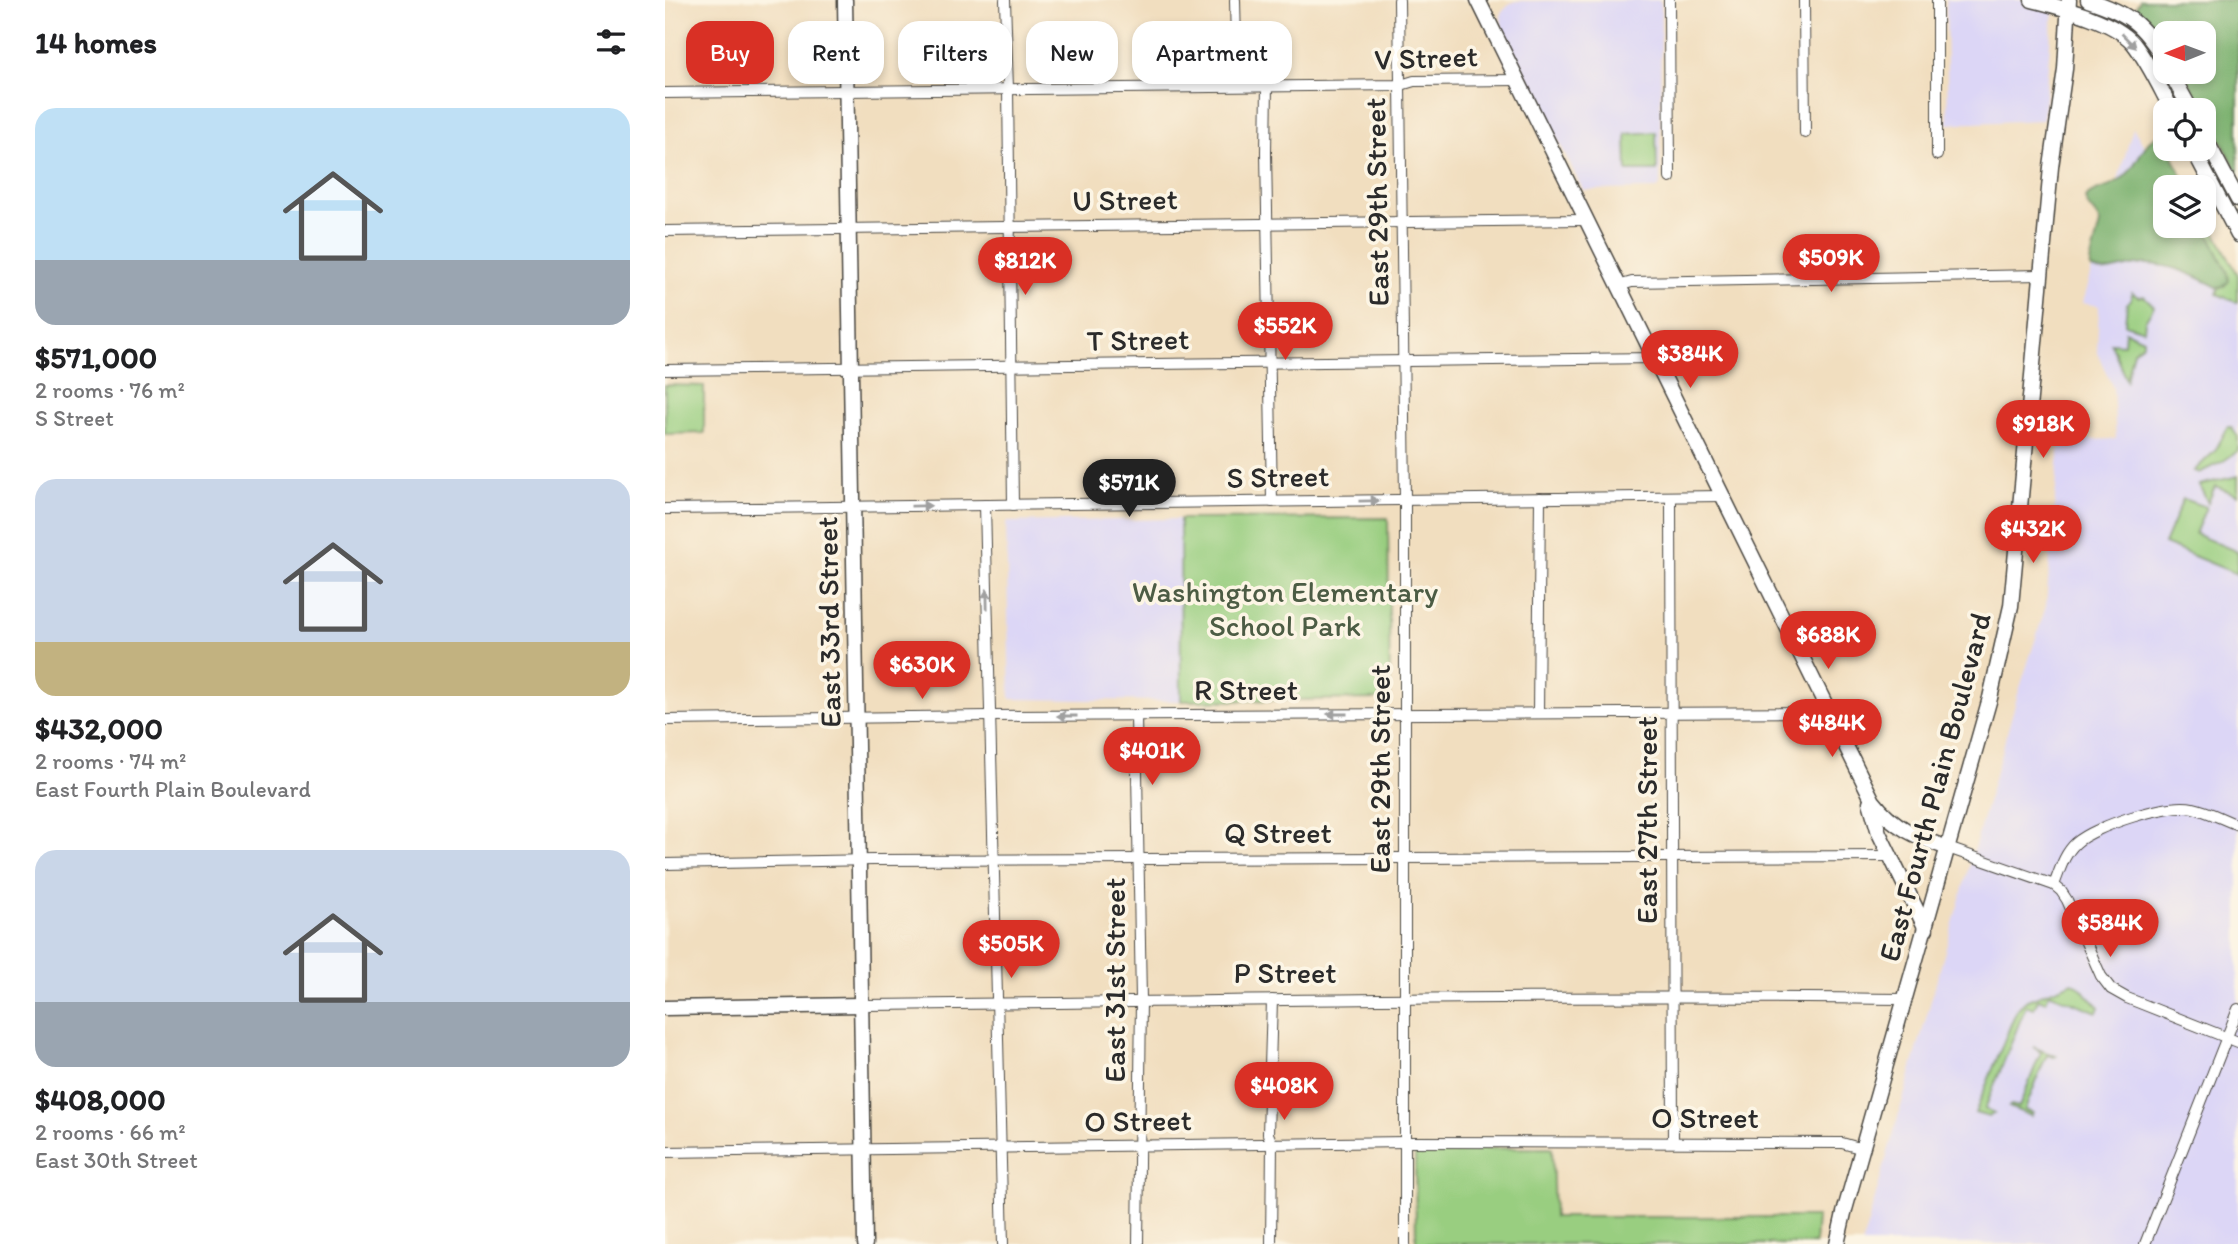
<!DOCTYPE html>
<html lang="en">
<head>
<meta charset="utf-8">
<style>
  :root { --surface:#fff; --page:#f2f2f2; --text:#202124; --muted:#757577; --accent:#d93025 }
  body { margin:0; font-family:Itim,sans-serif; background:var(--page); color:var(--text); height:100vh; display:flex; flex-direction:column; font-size:26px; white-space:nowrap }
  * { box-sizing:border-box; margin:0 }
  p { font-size:23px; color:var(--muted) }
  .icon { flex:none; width:38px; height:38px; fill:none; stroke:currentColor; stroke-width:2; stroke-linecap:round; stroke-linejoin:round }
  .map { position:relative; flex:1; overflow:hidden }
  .sheet { display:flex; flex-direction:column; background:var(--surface); width:665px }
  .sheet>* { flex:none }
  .hud { position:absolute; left:21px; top:21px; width:665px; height:63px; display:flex; gap:14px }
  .needle { width:46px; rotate:269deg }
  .controls { position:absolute; left:1488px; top:21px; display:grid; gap:14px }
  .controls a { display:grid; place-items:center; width:63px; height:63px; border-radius:14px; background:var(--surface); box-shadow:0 4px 10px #0003; font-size:35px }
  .price { position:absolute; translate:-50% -60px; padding:0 16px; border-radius:24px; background:var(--accent); color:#fff; font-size:23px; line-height:46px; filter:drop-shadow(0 2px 4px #0008) }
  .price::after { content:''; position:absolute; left:50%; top:42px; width:21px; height:16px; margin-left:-10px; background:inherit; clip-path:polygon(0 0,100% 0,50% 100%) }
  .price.active { background:#222; color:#fff }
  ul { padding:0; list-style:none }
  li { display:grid; align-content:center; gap:14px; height:371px; padding:0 35px }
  li span { display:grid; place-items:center; height:217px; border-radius:21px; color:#555 }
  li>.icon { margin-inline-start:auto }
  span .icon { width:126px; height:126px; fill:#fffc; stroke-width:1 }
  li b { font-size:30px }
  h2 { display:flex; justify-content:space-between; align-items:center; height:84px; padding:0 35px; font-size:30px }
  .chip { padding:0 24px; border-radius:21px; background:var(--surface); box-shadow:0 4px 10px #0003; font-size:24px; line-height:63px }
  .chip.active { background:var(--accent); color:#fff }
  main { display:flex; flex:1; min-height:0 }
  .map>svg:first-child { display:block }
  .built { fill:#dcd6f6 }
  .green { fill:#99ce80; stroke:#627c56; stroke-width:2 }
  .forest { fill:#7ab16e; stroke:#526e4c; stroke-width:2 }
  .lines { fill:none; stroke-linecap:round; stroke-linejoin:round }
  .street-casing { stroke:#494641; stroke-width:12 }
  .secondary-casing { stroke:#494641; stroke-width:17 }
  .street { stroke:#fff; stroke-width:10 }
  .secondary { stroke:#fff; stroke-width:14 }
  .oneway { fill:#a0a0a0 }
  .labels { text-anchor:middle; stroke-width:7; stroke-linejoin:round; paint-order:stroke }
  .street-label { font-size:30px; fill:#2b2b2b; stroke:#fcf5e5 }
  .park-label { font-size:30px; fill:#4c5c44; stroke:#fcf5e5 }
</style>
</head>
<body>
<main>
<section class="sheet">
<h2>14 homes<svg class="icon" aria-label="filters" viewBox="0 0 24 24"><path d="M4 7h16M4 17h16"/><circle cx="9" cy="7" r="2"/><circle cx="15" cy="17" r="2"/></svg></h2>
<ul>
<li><span style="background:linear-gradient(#bfe0f5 70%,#9aa5b1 0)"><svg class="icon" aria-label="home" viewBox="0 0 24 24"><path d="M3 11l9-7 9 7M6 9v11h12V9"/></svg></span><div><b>$571,000</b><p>2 rooms · 76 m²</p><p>S Street</p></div></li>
<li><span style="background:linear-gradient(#c9d6e8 75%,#c2b280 0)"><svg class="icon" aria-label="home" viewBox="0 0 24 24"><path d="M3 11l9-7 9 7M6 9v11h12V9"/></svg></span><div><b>$432,000</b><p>2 rooms · 74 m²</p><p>East Fourth Plain Boulevard</p></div></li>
<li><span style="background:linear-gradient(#c9d6e8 70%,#9aa5b1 0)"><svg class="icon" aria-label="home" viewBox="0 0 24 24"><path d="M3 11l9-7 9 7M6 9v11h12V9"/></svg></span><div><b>$408,000</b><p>2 rooms · 66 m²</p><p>East 30th Street</p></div></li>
</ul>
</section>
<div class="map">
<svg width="1573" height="1244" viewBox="0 0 1573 1244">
  <rect width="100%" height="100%" fill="#fcf5e5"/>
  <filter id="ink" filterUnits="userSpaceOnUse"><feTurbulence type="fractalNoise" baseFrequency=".0143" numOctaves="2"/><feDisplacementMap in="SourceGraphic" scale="14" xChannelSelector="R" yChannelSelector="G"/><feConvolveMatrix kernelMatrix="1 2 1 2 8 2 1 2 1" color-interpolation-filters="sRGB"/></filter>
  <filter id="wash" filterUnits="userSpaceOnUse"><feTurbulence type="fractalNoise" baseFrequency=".00686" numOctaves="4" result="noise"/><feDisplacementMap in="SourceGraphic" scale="28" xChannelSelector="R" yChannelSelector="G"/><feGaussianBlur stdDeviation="1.57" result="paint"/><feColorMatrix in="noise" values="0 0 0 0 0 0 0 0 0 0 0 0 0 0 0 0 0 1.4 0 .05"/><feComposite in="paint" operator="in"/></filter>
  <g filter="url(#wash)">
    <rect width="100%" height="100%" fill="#f1debf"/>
    <g class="built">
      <path d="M994 0 996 3 995 186 992 189 918 190 837 28 836 16 838 11 846 3 852 1Z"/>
      <path d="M1281 0H1389L1378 120 1283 124Z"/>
      <path d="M1468 128 1504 187H1500V226L1573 298V1244H1197L1353 694 1381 606 1395 441 1451 439 1448 388 1432 352 1434 306 1417 303Z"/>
      <path d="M515 519 516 701 345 699 341 522Z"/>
    </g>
    <g class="green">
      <path d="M991 132 992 171H962L961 134Z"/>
      <path d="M1538 209 1573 275V303L1552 294 1554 288 1558 287 1538 223Z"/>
      <path d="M1467 293 1474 297 1479 296 1489 306 1480 321 1479 330 1460 324 1462 303 1466 299Z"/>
      <path d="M1460 331 1478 339V344L1468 351 1461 380 1446 343 1459 344Z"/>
      <path d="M0 385 39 386V433L0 434Z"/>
      <path d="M1563 427H1566L1573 437V451L1557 462 1534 473 1529 471 1550 451Z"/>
      <path d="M1573 476V495L1550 486 1543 503 1534 485Z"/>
      <path d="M1518 499 1541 507 1530 534 1573 552 1572 574 1499 544Z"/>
      <path d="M723 518 725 699 516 701 515 519Z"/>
      <path d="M1408 982 1414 986 1434 1007 1432 1012 1384 993 1381 1002 1373 999 1369 1008 1361 1006 1320 1109 1329 1113 1324 1117 1310 1113 1352 1009 1362 1000Z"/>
      <path d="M1368 1047 1391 1056 1389 1057 1382 1055 1380 1059 1360 1110 1368 1113 1366 1116 1344 1107 1346 1105 1354 1107 1376 1052Z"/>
      <path d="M887 1148 889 1217H1152L1150 1244H751L750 1149Z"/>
    </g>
    <g class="forest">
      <path d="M1475 0H1573V181L1567 161 1518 72H1538V33H1500V39L1484 19 1471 7Z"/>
      <path d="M1493 135 1500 138V149H1505L1522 187H1500V226H1538V223L1563 273 1564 281 1558 287 1554 288C1531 276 1507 264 1481 264 1463 264 1443 276 1426 269L1425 262 1435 224C1433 214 1421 209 1420 198 1431 186 1447 191 1462 174 1473 162 1478 143 1493 135Z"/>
    </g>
  </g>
  <g filter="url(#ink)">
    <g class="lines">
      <g class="street-casing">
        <g id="street">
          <path d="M340 0 343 89 348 505"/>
          <path d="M570 0 572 86"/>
          <path d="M734 0 740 500V1244"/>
          <path d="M1004 0 1005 178"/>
          <path d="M1139 0 1140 133"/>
          <path d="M602 86 601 152 607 502"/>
          <path d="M0 93 736 85 749 81 853 80"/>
          <path d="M1272 155V0"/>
          <path d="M0 231 920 220"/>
          <path d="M953 286 967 282 1377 275"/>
          <path d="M0 370 989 358"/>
          <path d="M1006 498 1008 1142"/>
          <path d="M320 505 338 1244"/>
          <path d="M0 509 1058 496"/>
          <path d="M873 713 875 498"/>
          <path d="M471 715 476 1000 473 1244"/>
          <path d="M0 720 324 716 1163 712"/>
          <path d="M1283 848 1389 885 1396 891 1402 900 1436 976 1446 989 1462 998 1573 1042"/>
          <path d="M0 864 208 860 1225 856"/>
          <path d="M1389 885C1395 870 1399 854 1411 843 1430 826 1503 802 1528 808 1543 811 1559 820 1573 825"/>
          <path d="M196 1005C544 1002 892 994 1241 999"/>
          <path d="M0 1152 741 1142 1177 1143 1198 1149"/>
          <path d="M606 1244 607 1143 603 1134 607 1000"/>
          <path d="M1480 1244 1573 1009"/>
        </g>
      </g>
      <g class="secondary-casing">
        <g id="secondary">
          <path d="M180 0 200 1244"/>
          <path d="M813 0 1208 801C1228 827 1253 838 1283 848"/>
          <path d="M1367 0C1397 8 1448 20 1468 43 1484 63 1495 88 1507 110"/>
          <path d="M1423 0C1464 13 1478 24 1500 61"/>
          <path d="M1505 72 1526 110"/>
          <path d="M1538 134 1573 200"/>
          <path d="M1528 149 1573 235"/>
          <path d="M1205 802 1214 833 1261 929"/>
          <path d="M0 1008 196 1005"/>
          <path d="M1172 1244 1179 1213 1325 698 1346 606 1386 167 1400 69 1404 0"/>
        </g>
      </g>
      <use href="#street" class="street"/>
      <use href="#secondary" class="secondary"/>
    </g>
    <defs><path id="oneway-solid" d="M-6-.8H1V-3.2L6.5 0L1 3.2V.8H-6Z" transform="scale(1.75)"/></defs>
    <g class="oneway">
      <use href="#oneway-solid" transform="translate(1464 41) rotate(45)"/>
      <use href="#oneway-solid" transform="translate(704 501) rotate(-1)"/>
      <use href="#oneway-solid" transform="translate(256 506) rotate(-1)"/>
      <use href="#oneway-solid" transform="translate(322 599) rotate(-91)"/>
      <use href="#oneway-solid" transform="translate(672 714) rotate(180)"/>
      <use href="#oneway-solid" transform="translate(402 716) rotate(180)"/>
    </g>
  </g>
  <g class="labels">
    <g class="street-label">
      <text transform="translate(761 58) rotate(-2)" y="10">V Street</text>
      <text transform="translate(460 200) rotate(-1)" y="10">U Street</text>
      <text transform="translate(712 202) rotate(-91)" y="10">East 29th Street</text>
      <text transform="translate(473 340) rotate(-1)" y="10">T Street</text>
      <text transform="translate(613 477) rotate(-1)" y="10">S Street</text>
      <text transform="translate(164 622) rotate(-91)" y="10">East 33rd Street</text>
      <text x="581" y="700">R Street</text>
      <text transform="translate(715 769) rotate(-90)" y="10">East 29th Street</text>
      <text transform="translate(1270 787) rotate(-75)" y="10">East Fourth Plain Boulevard</text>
      <text transform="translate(982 820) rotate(-90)" y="10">East 27th Street</text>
      <text x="613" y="843">Q Street</text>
      <text x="620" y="983">P Street</text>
      <text transform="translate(450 980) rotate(-90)" y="10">East 31st Street</text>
      <text x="1040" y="1128">O Street</text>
      <text transform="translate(473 1121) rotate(-1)" y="10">O Street</text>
    </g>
    <g class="park-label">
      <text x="620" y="602">Washington Elementary<tspan x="620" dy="34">School Park</tspan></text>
    </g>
  </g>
</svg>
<div class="controls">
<a><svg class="needle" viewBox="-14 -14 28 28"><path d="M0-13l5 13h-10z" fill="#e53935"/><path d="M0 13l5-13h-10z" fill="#757577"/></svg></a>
<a><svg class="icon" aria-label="locate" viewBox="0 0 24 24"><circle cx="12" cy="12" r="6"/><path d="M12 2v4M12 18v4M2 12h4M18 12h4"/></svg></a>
<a><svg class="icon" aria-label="layers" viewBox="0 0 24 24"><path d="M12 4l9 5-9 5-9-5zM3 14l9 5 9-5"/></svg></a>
</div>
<b class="price" style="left:1166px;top:294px">$509K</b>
<b class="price" style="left:360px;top:297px">$812K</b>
<b class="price" style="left:620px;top:362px">$552K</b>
<b class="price" style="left:1025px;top:390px">$384K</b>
<b class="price" style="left:1378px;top:460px">$918K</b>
<b class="price active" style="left:464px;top:519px">$571K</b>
<b class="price" style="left:1368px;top:565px">$432K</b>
<b class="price" style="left:1163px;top:671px">$688K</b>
<b class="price" style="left:257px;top:701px">$630K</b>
<b class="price" style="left:1167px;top:759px">$484K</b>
<b class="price" style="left:487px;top:787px">$401K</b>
<b class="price" style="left:1445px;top:959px">$584K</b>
<b class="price" style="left:346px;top:980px">$505K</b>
<b class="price" style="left:619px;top:1122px">$408K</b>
<div class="hud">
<a class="chip active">Buy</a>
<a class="chip">Rent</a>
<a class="chip">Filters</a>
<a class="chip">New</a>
<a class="chip">Apartment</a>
</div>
</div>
</main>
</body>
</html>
